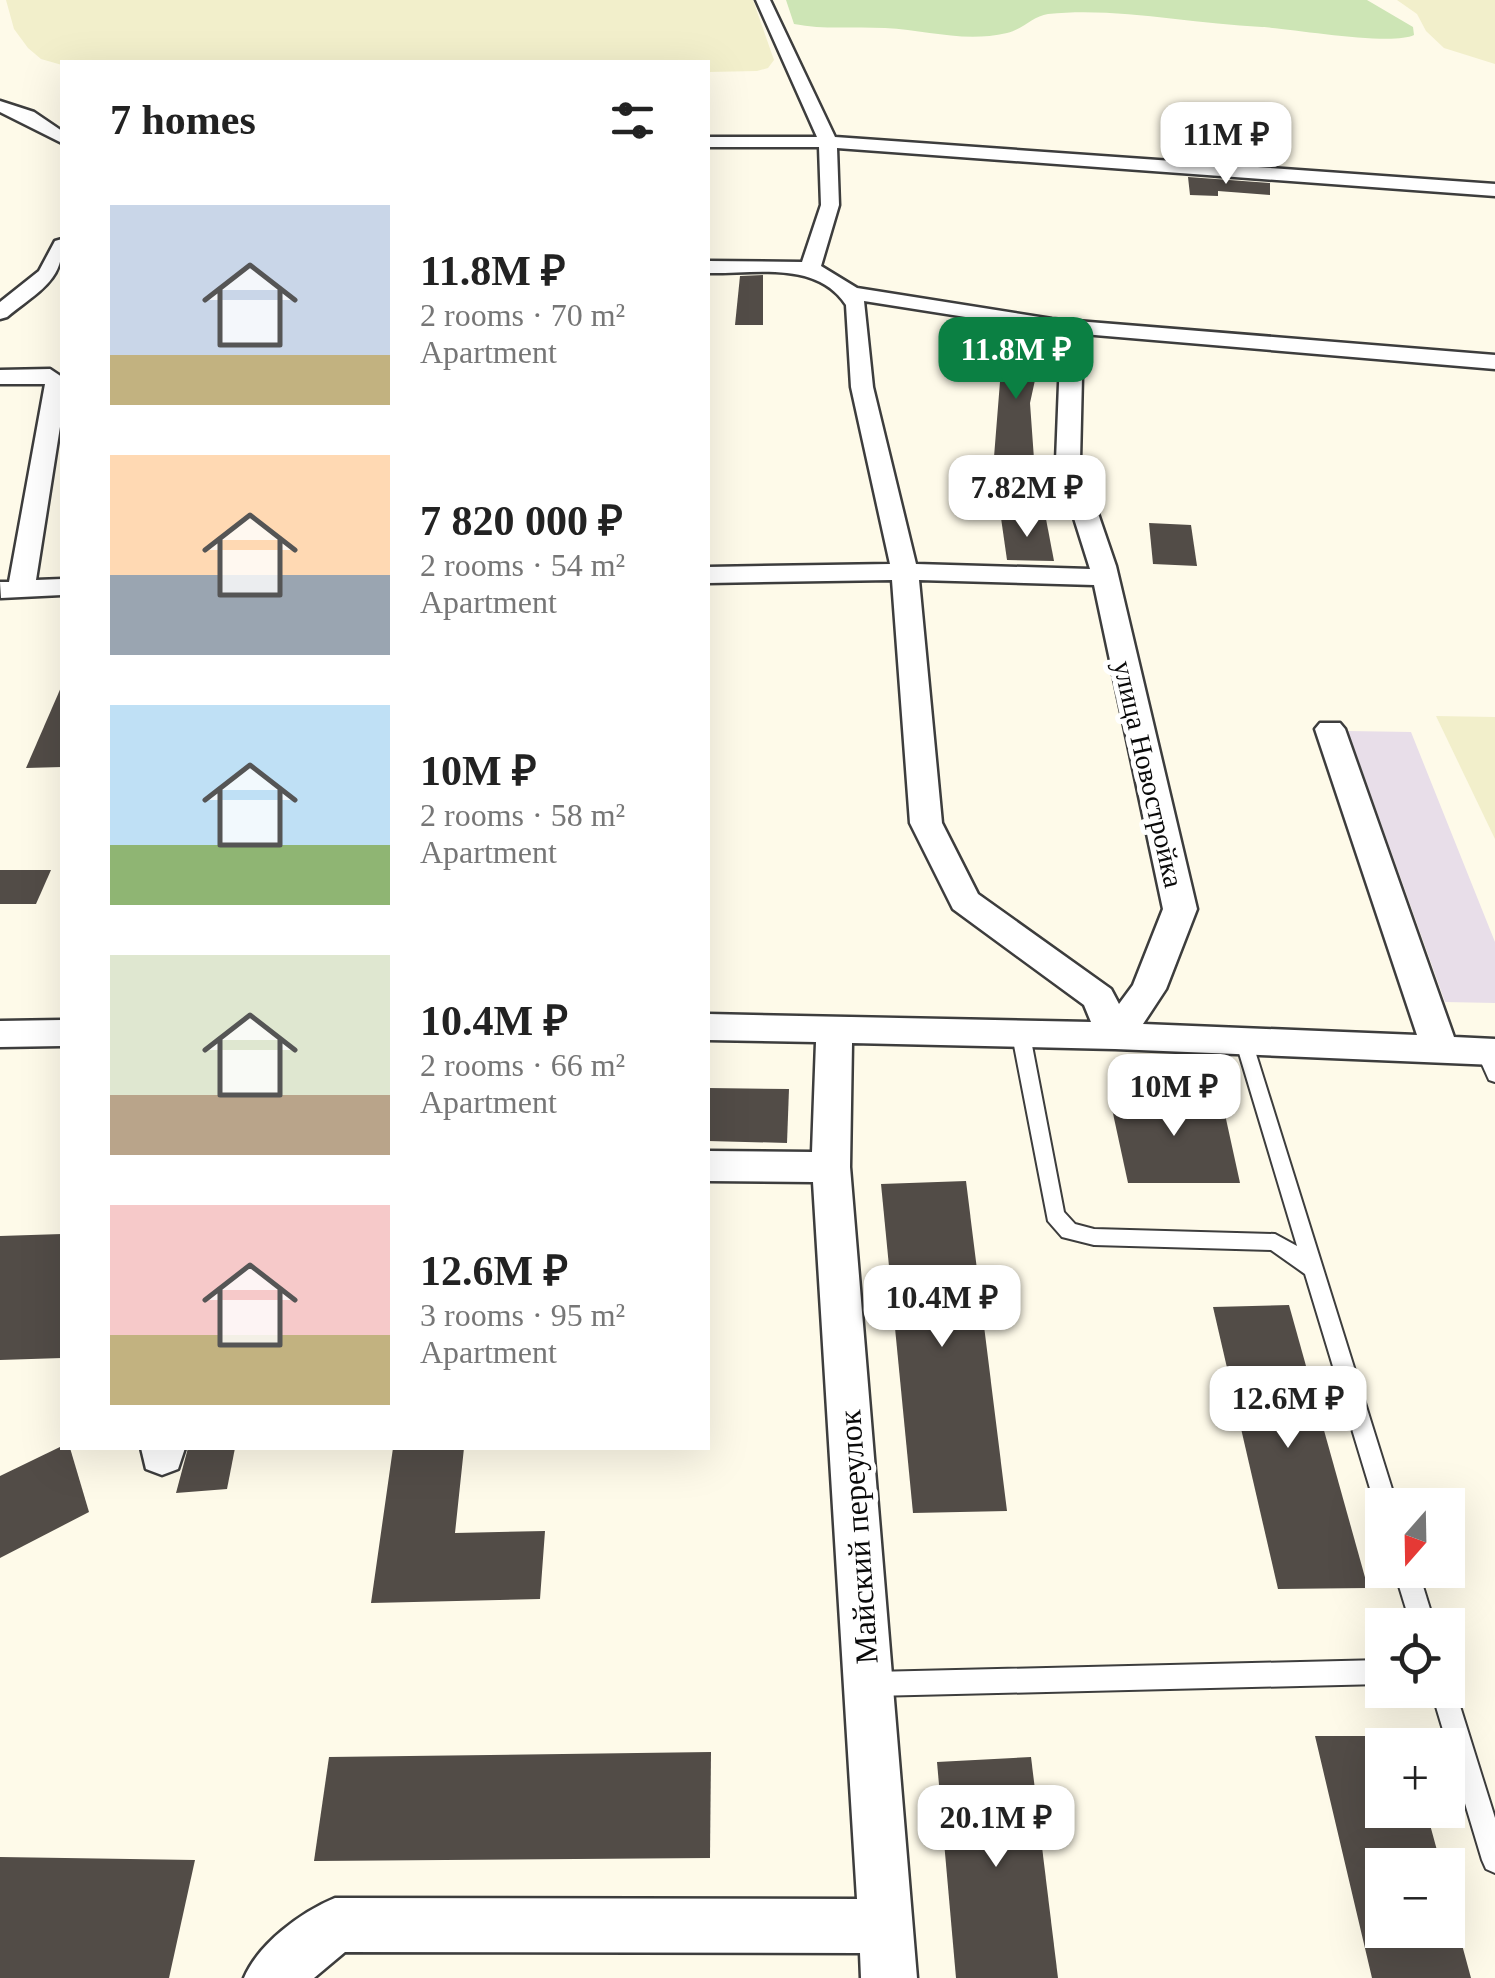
<!DOCTYPE html>
<html lang="en">
<head>
<meta charset="utf-8">
<style>
  :root { --surface:#fff; --page:#f2f2f2; --text:#222; --muted:#767676; --accent:#0b8043 }
  body { margin:0; font-family:"Times New Roman",serif; background:var(--page); color:var(--text); height:100vh; display:flex; flex-direction:column; font-size:38px; white-space:nowrap }
  * { box-sizing:border-box; margin:0 }
  p { font-size:32px; color:var(--muted) }
  .icon { flex:none; width:55px; height:55px; fill:none; stroke:currentColor; stroke-width:2; stroke-linecap:round; stroke-linejoin:round }
  .map { position:relative; flex:1; overflow:hidden }
  .side { position:absolute; left:60px; top:60px; width:650px; height:1390px; display:flex; flex-direction:column; background:var(--surface); border-radius:0px; box-shadow:0 10px 40px #0002 }
  .side>* { flex:none }
  .needle { width:65px; rotate:200deg }
  .controls { position:absolute; left:1365px; top:1488px; display:grid; gap:20px }
  .controls a { display:grid; place-items:center; width:100px; height:100px; border-radius:0px; background:var(--surface); box-shadow:0 10px 40px #0002; font-size:50px }
  .price { position:absolute; translate:-50% -85px; padding:0 22px; border-radius:20px; background:#fff; color:#222; font-size:32px; line-height:65px; filter:drop-shadow(0 2px 5px #0008) }
  .price::after { content:''; position:absolute; left:50%; top:60px; width:30px; height:22px; margin-left:-15px; background:inherit; clip-path:polygon(0 0,100% 0,50% 100%) }
  .price.current { background:var(--accent); color:#fff }
  ul { padding:0; list-style:none }
  li { display:flex; align-items:center; gap:30px; height:250px; padding:0 50px }
  li span { display:grid; place-items:center; flex:none; width:280px; height:200px; border-radius:0px; color:#555 }
  li>.icon { margin-inline-start:auto }
  span .icon { width:120px; height:120px; fill:#fffc; stroke-width:1 }
  li b { font-size:42px }
  h2 { display:flex; justify-content:space-between; align-items:center; height:120px; padding:0 50px; font-size:42px }
  .map>svg:first-child { display:block }
  .industrial { fill:#e8dee9 }
  .farmland { fill:#f2efcb }
  .green { fill:#cde5b5 }
  .building { fill:#524c47 }
  .lines { fill:none; stroke-linecap:round; stroke-linejoin:round }
  .lane-casing { stroke:#3d3d3d; stroke-width:4 }
  .street-casing { stroke:#3d3d3d; stroke-width:5 }
  .lane { fill:#fff; fill-rule:evenodd }
  .street { fill:#fff; fill-rule:evenodd }
  .labels { text-anchor:middle; stroke-width:10; stroke-linejoin:round; paint-order:stroke }
  .street-label { font-size:28px; fill:#0a0a0a; stroke:#fff }
  .near-street-label { font-size:32px; fill:#0a0a0a; stroke:#fff }
</style>
</head>
<body>
<div class="map">
<svg width="1495" height="1978" viewBox="0 0 1495 1978">
  <rect width="100%" height="100%" fill="#fefae9"/>
  <path class="industrial" d="M1348 731 1411 732 1495 942V1003L1445 1002Z"/>
  <g class="farmland">
    <path d="M6 0H753L774 60 768 68 757 71 708 72V62L62 65 41 59 28 48 14 29Z"/>
    <path d="M1397 0H1495V64L1444 48 1426 31 1417 14Z"/>
    <path d="M1436 716 1495 717V839Z"/>
  </g>
  <path class="green" d="M786 0H1367L1413 27 1414 35C1392 46 1293 29 1262 27 1191 24 1119 7 1048 14 1033 16 1022 30 1007 33 963 43 928 30 885 28 854 26 824 30 794 24Z"/>
  <g class="building">
    <path d="M1185 143 1270 150V164L1186 158Z"/>
    <path d="M1188 177 1270 183V195L1218 191V196L1190 195Z"/>
    <path d="M763 275V325H735L740 276Z"/>
    <path d="M1003 344 1042 348 1030 403 1034 459 994 457Z"/>
    <path d="M1001 518 1046 519 1054 561 1007 560Z"/>
    <path d="M1149 523 1191 525 1197 566 1153 564Z"/>
    <path d="M62 685V767L26 768Z"/>
    <path d="M0 870H51L36 904H0Z"/>
    <path d="M708 1088 789 1089 787 1143 708 1141Z"/>
    <path d="M1109 1095 1221 1096 1240 1183H1128Z"/>
    <path d="M966 1181 1007 1511 913 1513 881 1184Z"/>
    <path d="M62 1234V1358L0 1360V1236Z"/>
    <path d="M1289 1305 1368 1588 1278 1589 1213 1307Z"/>
    <path d="M62 1446 70 1448 89 1512 0 1558V1476Z"/>
    <path d="M188 1448H235L227 1489 176 1493Z"/>
    <path d="M393 1448H464L455 1533 545 1531 540 1599 371 1603Z"/>
    <path d="M1315 1736H1382V1810H1426L1441 1865H1382V1930H1458L1471 1978H1372Z"/>
    <path d="M711 1752 710 1858 314 1861 329 1757Z"/>
    <path d="M1031 1757 1058 1978H956L937 1762Z"/>
    <path d="M0 1857 195 1860 169 1978H0Z"/>
  </g>
  <g class="lines">
    <g class="lane-casing">
      <g id="lane">
        <path d="M1021 1028 1030 1035 1064 1212 1075 1224 1094 1229 1275 1234 1297 1246 1236 1043 1239 1038H1251L1397 1505H1382V1514L1378 1512 1375 1505 1305 1274 1271 1250 1094 1245 1062 1237 1048 1221 1012 1035Z"/>
        <path d="M1485 1044 1491 1046 1495 1053V1082L1489 1080 1476 1051 1479 1046Z"/>
        <path d="M1394 1570H1418L1435 1625H1411Z"/>
        <path d="M1382 1660V1684L873 1696 864 1693 861 1684 864 1675 873 1672Z"/>
        <path d="M1448 1680 1452 1681 1455 1690 1495 1818V1873L1486 1869 1482 1860 1431 1690H1448Z"/>
      </g>
    </g>
    <g class="street-casing">
      <g id="street">
        <path d="M756 0H770L835 137 1495 184V196L837 148 839 205 821 266 857 288 1052 319 1495 355V369L1083 334 1080 461 1116 566 1197 909 1166 989 1143 1024 1417 1035 1315 729 1320 723H1340L1345 729 1454 1037 1495 1039V1065L1115 1049 852 1043 850 1167 917 1978H861L860 1953 345 1952 314 1978H244C258 1944 301 1912 335 1898L857 1899 813 1182 708 1181V1151L812 1152 816 1042 708 1040V1014L1091 1022 1084 1005 953 909 910 823 892 580 708 583V567L890 564 851 387 846 305C817 260 753 274 708 273V261L802 262 821 205 819 147H708V137H817ZM864 301 1061 332 1056 461 1090 569 916 564 873 387ZM919 580 1094 585 1163 909 1133 985 1119 1004 1111 989 978 894 942 823Z"/>
        <path d="M0 101 34 112 62 131V143L0 112Z"/>
        <path d="M62 239C65 281 37 292 7 317L0 319V302L39 271 55 241Z"/>
        <path d="M50 369 62 377V414L36 580 62 579V595L1 598 0 582H9L45 384H0V370Z"/>
        <path d="M62 1020V1046L0 1047V1021Z"/>
        <path d="M141 1448H185L178 1469 162 1475 146 1469Z"/>
      </g>
    </g>
    <use href="#lane" class="lane"/>
    <use href="#street" class="street"/>
  </g>
  <g class="labels">
    <g class="street-label">
      <text transform="translate(1149 774) rotate(77)" y="10">улица Новостройка</text>
    </g>
    <g class="near-street-label">
      <text transform="translate(858 1537) rotate(-94)" y="11">Майский переулок</text>
    </g>
  </g>
</svg>
<div class="controls">
<a><svg class="needle" viewBox="-14 -14 28 28"><path d="M0-13l5 13h-10z" fill="#e53935"/><path d="M0 13l5-13h-10z" fill="#767676"/></svg></a>
<a><svg class="icon" aria-label="locate" viewBox="0 0 24 24"><circle cx="12" cy="12" r="6"/><path d="M12 2v4M12 18v4M2 12h4M18 12h4"/></svg></a>
<a>+</a>
<a>−</a>
</div>
<b class="price" style="left:1226px;top:187px">11M ₽</b>
<b class="price current" style="left:1016px;top:402px">11.8M ₽</b>
<b class="price" style="left:1027px;top:540px">7.82M ₽</b>
<b class="price" style="left:1174px;top:1139px">10M ₽</b>
<b class="price" style="left:942px;top:1350px">10.4M ₽</b>
<b class="price" style="left:1288px;top:1451px">12.6M ₽</b>
<b class="price" style="left:996px;top:1870px">20.1M ₽</b>
<section class="side">
<h2>7 homes<svg class="icon" aria-label="filters" viewBox="0 0 24 24"><path d="M4 7h16M4 17h16"/><circle cx="9" cy="7" r="2"/><circle cx="15" cy="17" r="2"/></svg></h2>
<ul>
<li><span style="background:linear-gradient(#c9d6e8 75%,#c2b280 0)"><svg class="icon" aria-label="home" viewBox="0 0 24 24"><path d="M3 11l9-7 9 7M6 9v11h12V9"/></svg></span><div><b>11.8M ₽</b><p>2 rooms · 70 m²</p><p>Apartment</p></div></li>
<li><span style="background:linear-gradient(#ffd9b3 60%,#9aa5b1 0)"><svg class="icon" aria-label="home" viewBox="0 0 24 24"><path d="M3 11l9-7 9 7M6 9v11h12V9"/></svg></span><div><b>7 820 000 ₽</b><p>2 rooms · 54 m²</p><p>Apartment</p></div></li>
<li><span style="background:linear-gradient(#bfe0f5 70%,#8fb573 0)"><svg class="icon" aria-label="home" viewBox="0 0 24 24"><path d="M3 11l9-7 9 7M6 9v11h12V9"/></svg></span><div><b>10M ₽</b><p>2 rooms · 58 m²</p><p>Apartment</p></div></li>
<li><span style="background:linear-gradient(#dfe7d0 70%,#b9a48a 0)"><svg class="icon" aria-label="home" viewBox="0 0 24 24"><path d="M3 11l9-7 9 7M6 9v11h12V9"/></svg></span><div><b>10.4M ₽</b><p>2 rooms · 66 m²</p><p>Apartment</p></div></li>
<li><span style="background:linear-gradient(#f6c9c9 65%,#c2b280 0)"><svg class="icon" aria-label="home" viewBox="0 0 24 24"><path d="M3 11l9-7 9 7M6 9v11h12V9"/></svg></span><div><b>12.6M ₽</b><p>3 rooms · 95 m²</p><p>Apartment</p></div></li>
</ul>
</section>
</div>
</body>
</html>
